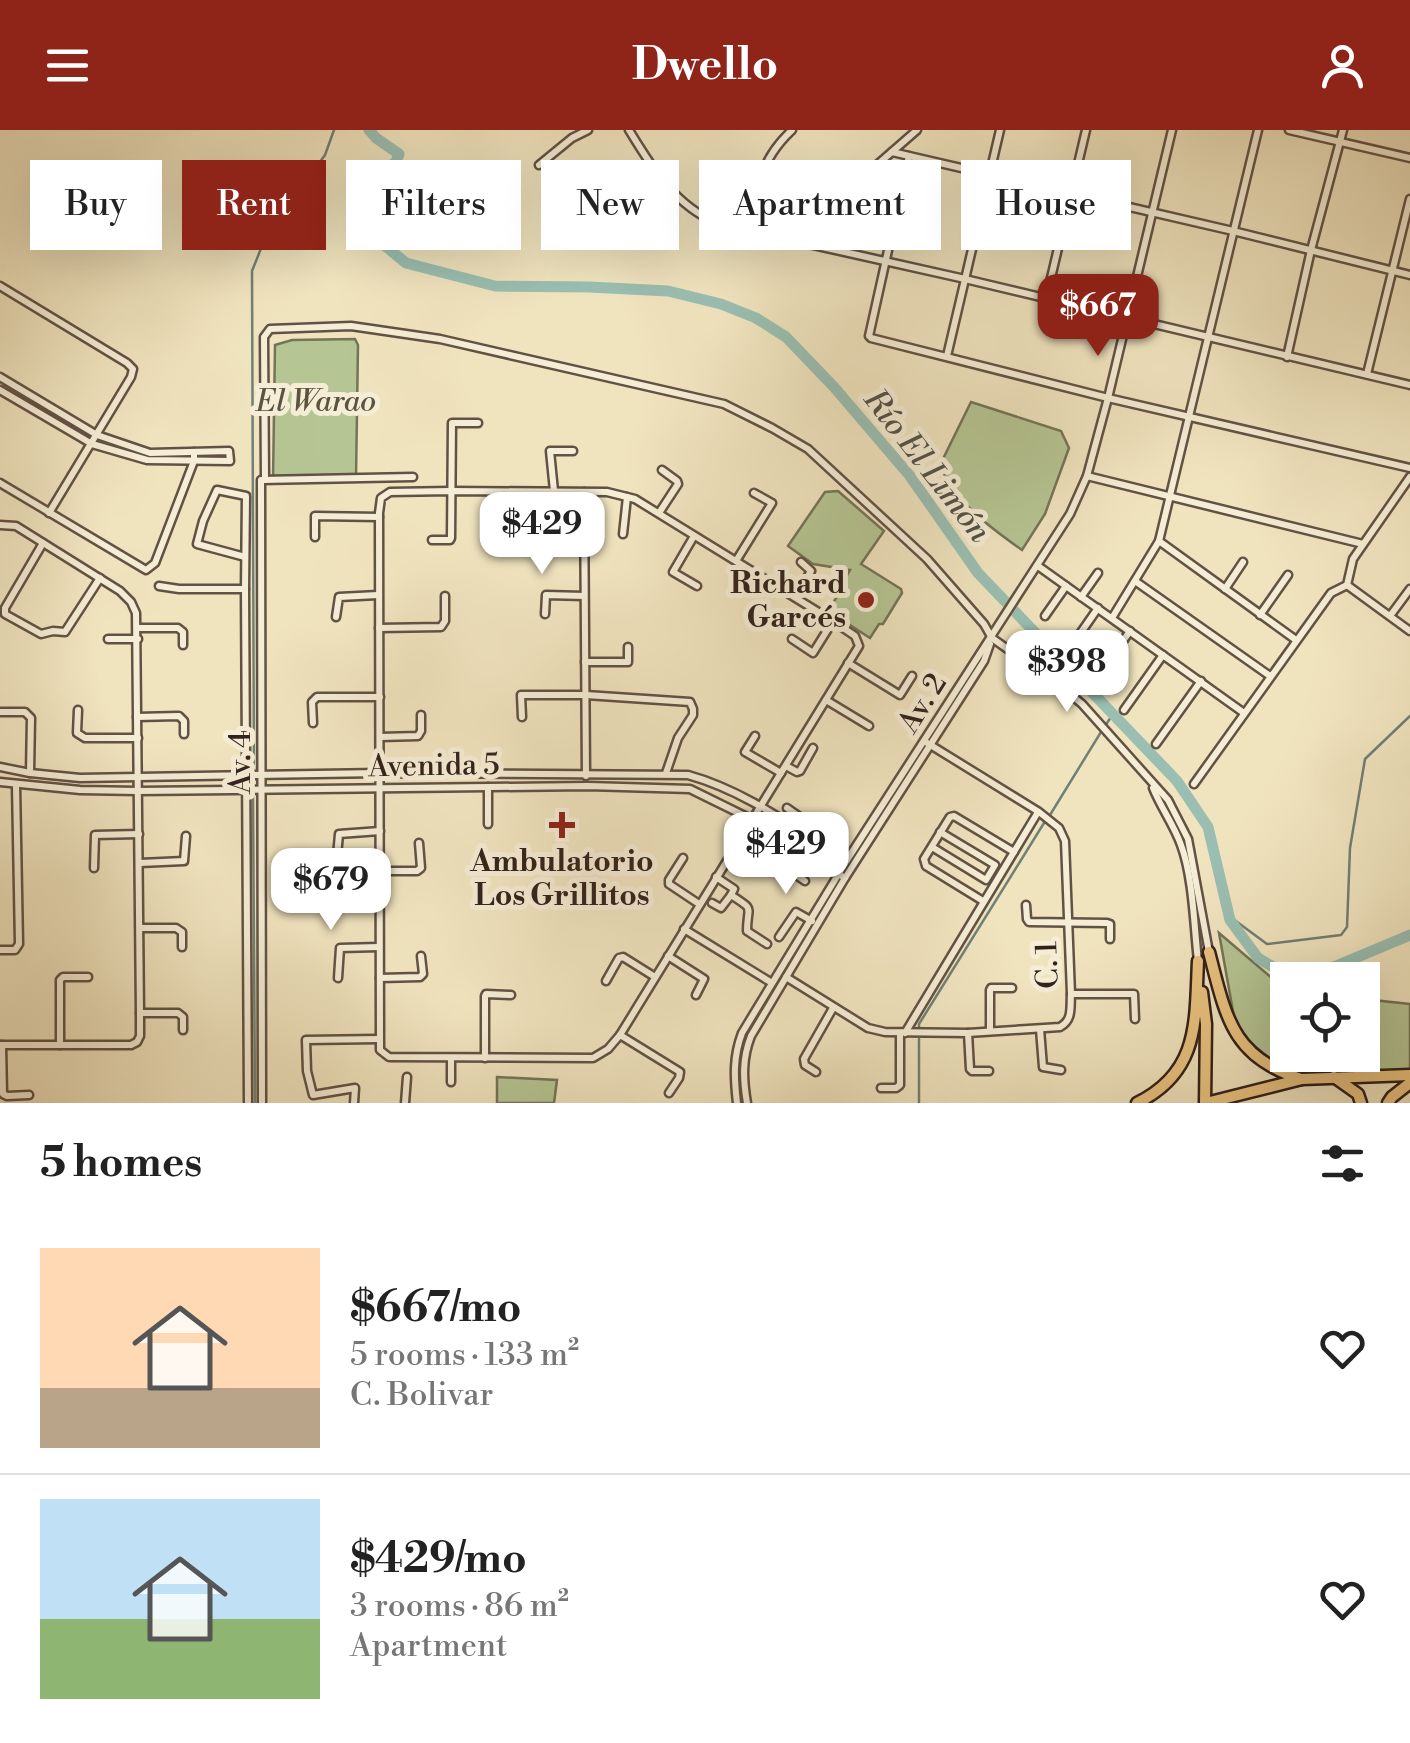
<!DOCTYPE html>
<html lang="en">
<head>
<meta charset="utf-8">
<style>
  :root { --surface:#fff; --page:#f2f2f2; --text:#222; --muted:#767676; --line:#e0e0e0; --accent:#8f2418 }
  body { margin:0; font-family:"Libre Bodoni",serif; background:var(--page); color:var(--text); height:100vh; display:flex; flex-direction:column; font-size:38px; white-space:nowrap }
  * { box-sizing:border-box; margin:0 }
  p { font-size:32px; color:var(--muted) }
  .icon { flex:none; width:55px; height:55px; fill:none; stroke:currentColor; stroke-width:2; stroke-linecap:round; stroke-linejoin:round }
  .map { position:relative; height:973px; overflow:hidden }
  .side { display:flex; flex-direction:column; background:var(--surface); flex:1 }
  .side>* { flex:none }
  .banner { position:absolute; left:30px; top:30px; width:1350px; height:90px; display:flex; gap:20px }
  .fabs { position:absolute; left:1270px; top:832px; display:grid; gap:20px }
  .fabs a { display:grid; place-items:center; width:110px; height:110px; border-radius:0px; background:var(--surface); box-shadow:0 10px 40px #0002; font-size:50px }
  .price { position:absolute; translate:-50% -85px; padding:0 22px; border-radius:20px; background:#fff; color:#222; font-size:32px; line-height:65px; filter:drop-shadow(0 2px 5px #0008) }
  .price::after { content:''; position:absolute; left:50%; top:60px; width:30px; height:22px; margin-left:-15px; background:inherit; clip-path:polygon(0 0,100% 0,50% 100%) }
  .price.on { background:var(--accent); color:#fff }
  ul { padding:0; list-style:none }
  li { display:flex; align-items:center; gap:30px; height:250px; padding:0 40px }
  li+li { border-top:2px solid var(--line) }
  li span { display:grid; place-items:center; flex:none; width:280px; height:200px; border-radius:0px; color:#555 }
  li>.icon { margin-inline-start:auto }
  span .icon { width:120px; height:120px; fill:#fffc; stroke-width:1 }
  li b { font-size:42px }
  h2 { display:flex; justify-content:space-between; align-items:center; height:120px; padding:0 40px; font-size:42px }
  .tag { padding:0 35px; border-radius:0px; background:var(--surface); box-shadow:0 10px 40px #0002; font-size:35px; line-height:90px }
  .tag.on { background:var(--accent); color:#fff }
  header { display:flex; justify-content:space-between; align-items:center; height:130px; padding:0 40px; background:var(--accent); color:#fff; font-size:45px; font-weight:700 }
  .map>svg:first-child { display:block }
  .green { fill:#b6c594; stroke:#747458; stroke-width:2.5 }
  .lines { fill:none; stroke-linecap:round; stroke-linejoin:round }
  .stream { stroke:#718076; stroke-width:2.5 }
  .river { stroke:#9abfb2; stroke-width:11 }
  .street-casing { stroke:#625245; stroke-width:11 }
  .primary-casing { stroke:#33221c; stroke-width:15 }
  .street { stroke:#f5edd5; stroke-width:6 }
  .primary { stroke:#e8c280; stroke-width:10 }
  .poi-dot { fill:#8f2418; stroke:#f5edd5; stroke-width:4 }
  .labels { text-anchor:middle; stroke-width:10; stroke-linejoin:round; paint-order:stroke }
  .park-label { font-size:30px; font-style:italic; fill:#5a5340; stroke:#f5edd5 }
  .poi-label { font-size:30px; font-weight:bold; fill:#33221c; stroke:#f5edd5; text-anchor:end }
  .street-label { font-size:30px; fill:#33221c; stroke:#f5edd5 }
  .water-label { font-size:32px; font-style:italic; fill:#525149; stroke:#f5edd5 }
</style>
</head>
<body>
<header><svg class="icon" aria-label="menu" viewBox="0 0 24 24"><path d="M4 6h16M4 12h16M4 18h16"/></svg>Dwello<svg class="icon" aria-label="person" viewBox="0 0 24 24"><circle cx="12" cy="8" r="4"/><path d="M4 21q1-7 8-7t8 7"/></svg></header>
<div class="map">
<svg width="1410" height="973" viewBox="0 0 1410 973">
  <rect width="100%" height="100%" fill="#f0e4bf"/>
  <filter id="stains"><feTurbulence type="fractalNoise" baseFrequency=".002" numOctaves="4"/><feColorMatrix values="0 0 0 0 .2 0 0 0 0 .09 0 0 0 0 .02 0 0 0 .5 -.17"/></filter>
  <radialGradient id="worn" r=".72"><stop offset=".6" stop-color="#630" stop-opacity="0"/><stop offset="1" stop-color="#630" stop-opacity=".3"/></radialGradient>
  <g class="green">
    <path d="M355 209 358 215 356 348 273 350 275 215 292 210Z"/>
    <path d="M971 272 1061 301 1069 318 1045 384 1022 420C995 401 946 366 941 333Z"/>
    <path d="M838 361 884 401 861 434 901 459 902 463 883 494H879L870 508 847 493V489L830 477 843 458 841 456 850 440 813 434 788 416 825 362Z"/>
    <path d="M1219 803 1287 861 1288 925H1362L1363 869 1410 874V946L1309 938 1269 928 1246 909 1234 887Z"/>
    <path d="M497 947 557 950 554 973H497Z"/>
  </g>
  <g class="lines">
    <g class="stream">
      <path d="M1107 593 1113 584"/>
      <path d="M254 642 252 141 266 106 325 25 334 0"/>
      <path d="M253 664 255 973"/>
      <path d="M1050 685 1101 602"/>
      <path d="M1229 786 1267 814 1341 805 1347 797 1350 718 1365 629 1410 586"/>
      <path d="M919 899V894L1044 693"/>
      <path d="M919 973V909"/>
    </g>
    <path class="river" d="M369 0 376 8 399 24 396 32 367 53 357 79 372 105 406 133 495 156 589 157 668 161 721 174 756 188 786 207 834 257 910 346 978 443 1177 651 1208 697 1230 790 1258 828 1280 841 1308 843 1336 836 1410 805"/>
    <g class="street-casing">
      <g id="street">
        <path d="M629 0C652 38 675 76 719 94L965 149 1410 255"/>
        <path d="M1289 0 1410 28"/>
        <path d="M892 22 1233 101 1410 145"/>
        <path d="M909 26 869 206 871 208 1108 268 1410 338"/>
        <path d="M539 35 572 8 588 0"/>
        <path d="M755 103C757 58 758 32 792 0"/>
        <path d="M791 110 917 0"/>
        <path d="M0 156 127 233 133 239 131 247 49 383"/>
        <path d="M1046 169 1086 0"/>
        <path d="M947 226 1000 0"/>
        <path d="M1287 227 1311 120 1343 0"/>
        <path d="M1367 244 1410 69"/>
        <path d="M0 247 97 305 150 323 229 321 230 331 147 330 92 314 0 260"/>
        <path d="M1087 346 1363 414"/>
        <path d="M265 350 264 207 270 199 351 196 440 209 724 274 772 298 808 319 927 429 984 494 992 508 1013 523 1039 538 1082 574 1168 670 1188 709 1209 822"/>
        <path d="M0 353 146 440 155 433 194 331V322"/>
        <path d="M451 361 607 362 635 369 833 491 855 506 859 516 620 905 608 919 593 928 389 927 380 920 379 383 381 368 390 362Z"/>
        <path d="M584 362 586 646"/>
        <path d="M659 383 678 354 677 351 662 340"/>
        <path d="M0 395 16 396 120 461 131 472 136 483 140 883V906L137 912 131 915H0"/>
        <path d="M623 404 627 367"/>
        <path d="M694 406 673 442 697 456"/>
        <path d="M315 407V386L379 387"/>
        <path d="M538 409 555 408 554 361 550 321H573"/>
        <path d="M432 410H450L451 408 452 293H478"/>
        <path d="M1159 411 1296 510"/>
        <path d="M43 413 5 478V484L41 504 53 501 65 502 100 448"/>
        <path d="M245 427 197 414 203 391 217 360 246 366 245 459 248 973"/>
        <path d="M736 431 772 373 754 363"/>
        <path d="M1038 436 1244 583"/>
        <path d="M1135 451 1270 546"/>
        <path d="M1347 455 1410 501"/>
        <path d="M159 456 179 459H245"/>
        <path d="M1225 459 1243 432"/>
        <path d="M795 467 811 441 801 432"/>
        <path d="M1081 467 1098 443"/>
        <path d="M545 484 546 465 584 466"/>
        <path d="M1260 485 1288 445"/>
        <path d="M1045 486 1066 456"/>
        <path d="M1390 486 1410 459"/>
        <path d="M336 487 339 467 378 465"/>
        <path d="M1112 488 1159 411 1258 0"/>
        <path d="M138 498H178L183 502V515"/>
        <path d="M379 498 441 497 445 491V466"/>
        <path d="M108 509H138"/>
        <path d="M792 509 813 523 833 491"/>
        <path d="M1068 521 1098 478"/>
        <path d="M585 532H628V517"/>
        <path d="M848 533 900 565 912 546"/>
        <path d="M1097 548 1130 501"/>
        <path d="M826 570 869 596"/>
        <path d="M78 580 77 603 85 608H138"/>
        <path d="M1124 580 1163 525"/>
        <path d="M0 582H25L31 588 30 643"/>
        <path d="M137 587 179 586 184 591V604"/>
        <path d="M522 587 521 565H586L690 572 693 579V585L678 608 666 643"/>
        <path d="M313 593 312 572 317 567H380"/>
        <path d="M755 606 745 622 781 643"/>
        <path d="M380 607 418 606 421 601V585"/>
        <path d="M1156 614 1201 551"/>
        <path d="M786 636 797 642 800 641 813 618"/>
        <path d="M0 637 30 643 80 648 380 643 688 645C746 661 796 699 847 730"/>
        <path d="M0 652 80 660 138 661 588 656 690 659 753 690 845 748"/>
        <path d="M1194 654 1331 463 1347 455 1353 429 1410 347"/>
        <path d="M488 657V694"/>
        <path d="M1153 658C1161 678 1174 695 1181 715 1193 747 1194 796 1198 831"/>
        <path d="M787 678 804 690 797 700"/>
        <path d="M792 714 783 736 805 751"/>
        <path d="M932 717 986 750 995 735 940 702"/>
        <path d="M337 726 339 704 380 701"/>
        <path d="M683 728 669 750V754L699 774"/>
        <path d="M140 733 184 731 186 706"/>
        <path d="M94 738 95 705 139 704"/>
        <path d="M380 741H417L421 738 419 713"/>
        <path d="M716 747 734 759 731 765C756 781 747 775 747 801L767 814"/>
        <path d="M983 771 926 736 924 729 950 687 954 686 1014 722"/>
        <path d="M712 773 721 778 731 765"/>
        <path d="M1026 775 1027 789 1029 792 1107 793 1110 794V809"/>
        <path d="M140 798H176L182 802V817"/>
        <path d="M684 799 772 853"/>
        <path d="M779 807 796 782 812 791"/>
        <path d="M0 820H15L19 814 16 655"/>
        <path d="M668 826 704 849 696 865"/>
        <path d="M786 847 868 898 885 902 968 903 1060 897C1073 890 1070 878 1071 864L1065 711 1059 698 1039 682 924 611"/>
        <path d="M338 848 340 818 379 817"/>
        <path d="M380 848 420 847 423 844 421 826"/>
        <path d="M606 851 619 828 623 827 655 847"/>
        <path d="M1071 864H1134L1135 889"/>
        <path d="M140 883H178L183 887V900"/>
        <path d="M1040 899 1043 937 1061 940"/>
        <path d="M990 901V860L991 858H1012"/>
        <path d="M905 903 1038 682"/>
        <path d="M968 903 970 939 972 941H989"/>
        <path d="M620 905 680 942 679 948 669 963"/>
        <path d="M2 915 3 964 7 966 29 965"/>
        <path d="M60 915V850L63 847H88"/>
        <path d="M451 928V952"/>
        <path d="M485 928V866L486 864 511 865"/>
        <path d="M816 942 805 935 804 929 833 878"/>
        <path d="M881 958H896L900 955V904"/>
        <path d="M262 973 261 350 413 347"/>
        <path d="M354 973 355 958 313 965 307 941 306 910 379 909"/>
        <path d="M405 973 407 947"/>
        <path d="M737 973C734 947 733 927 742 903L847 730 1070 384 1087 346 1108 268 1172 0"/>
        <path d="M747 973C743 949 742 929 751 906L845 748 984 531 990 514"/>
      </g>
    </g>
    <g class="primary-casing">
      <g id="primary">
        <path d="M1209 822C1226 886 1231 927 1301 949"/>
        <path d="M1202 862 1206 894 1205 973"/>
        <path d="M1334 947 1358 964 1361 973"/>
        <path d="M1137 973C1200 942 1195 891 1198 831"/>
        <path d="M1206 973 1302 949 1410 945"/>
        <path d="M1388 973 1392 967 1410 953"/>
      </g>
    </g>
    <use href="#street" class="street"/>
    <use href="#primary" class="primary"/>
  </g>
  <g class="poi-dot">
    <circle cx="866" cy="470" r="10"/>
    <path d="M557 680h10v10h10v10h-10v10h-10v-10h-10v-10h10z"/>
  </g>
  <g class="labels">
    <g class="park-label">
      <text x="316" y="281">El Warao</text>
    </g>
    <g class="poi-label">
      <text x="846" y="463">Richard<tspan x="846" dy="34">Garcés</tspan></text>
      <text x="562" y="741" text-anchor="middle">Ambulatorio<tspan x="562" dy="34">Los Grillitos</tspan></text>
    </g>
    <g class="street-label">
      <text transform="translate(922 573) rotate(-58)" y="10">Av. 2</text>
      <text transform="translate(240 632) rotate(-90)" y="10">Av. 4</text>
      <text transform="translate(434 635) rotate(-1)" y="10">Avenida 5</text>
      <text transform="translate(1047 835) rotate(-92)" y="10">C. 1</text>
    </g>
    <g class="water-label">
      <text transform="translate(928 335) rotate(52)" y="11">Río El Limón</text>
    </g>
  </g>
  <rect width="100%" height="100%" filter="url(#stains)"/>
  <rect width="100%" height="100%" fill="url(#worn)"/>
</svg>
<div class="fabs">
<a><svg class="icon" aria-label="locate" viewBox="0 0 24 24"><circle cx="12" cy="12" r="6"/><path d="M12 2v4M12 18v4M2 12h4M18 12h4"/></svg></a>
</div>
<b class="price on" style="left:1098px;top:229px">$667</b>
<b class="price" style="left:542px;top:447px">$429</b>
<b class="price" style="left:1067px;top:585px">$398</b>
<b class="price" style="left:786px;top:767px">$429</b>
<b class="price" style="left:331px;top:803px">$679</b>
<div class="banner">
<a class="tag">Buy</a>
<a class="tag on">Rent</a>
<a class="tag">Filters</a>
<a class="tag">New</a>
<a class="tag">Apartment</a>
<a class="tag">House</a>
</div>
</div>
<section class="side">
<h2>5 homes<svg class="icon" aria-label="filters" viewBox="0 0 24 24"><path d="M4 7h16M4 17h16"/><circle cx="9" cy="7" r="2"/><circle cx="15" cy="17" r="2"/></svg></h2>
<ul>
<li><span style="background:linear-gradient(#ffd9b3 70%,#b9a48a 0)"><svg class="icon" aria-label="home" viewBox="0 0 24 24"><path d="M3 11l9-7 9 7M6 9v11h12V9"/></svg></span><div><b>$667/mo</b><p>5 rooms · 133 m²</p><p>C. Bolivar</p></div><svg class="icon" aria-label="heart" viewBox="0 0 24 24"><path d="M12 20l-8-8c-3-5 5-10 8-4 3-6 11-1 8 4z"/></svg></li>
<li><span style="background:linear-gradient(#bfe0f5 60%,#8fb573 0)"><svg class="icon" aria-label="home" viewBox="0 0 24 24"><path d="M3 11l9-7 9 7M6 9v11h12V9"/></svg></span><div><b>$429/mo</b><p>3 rooms · 86 m²</p><p>Apartment</p></div><svg class="icon" aria-label="heart" viewBox="0 0 24 24"><path d="M12 20l-8-8c-3-5 5-10 8-4 3-6 11-1 8 4z"/></svg></li>
</ul>
</section>
</body>
</html>
